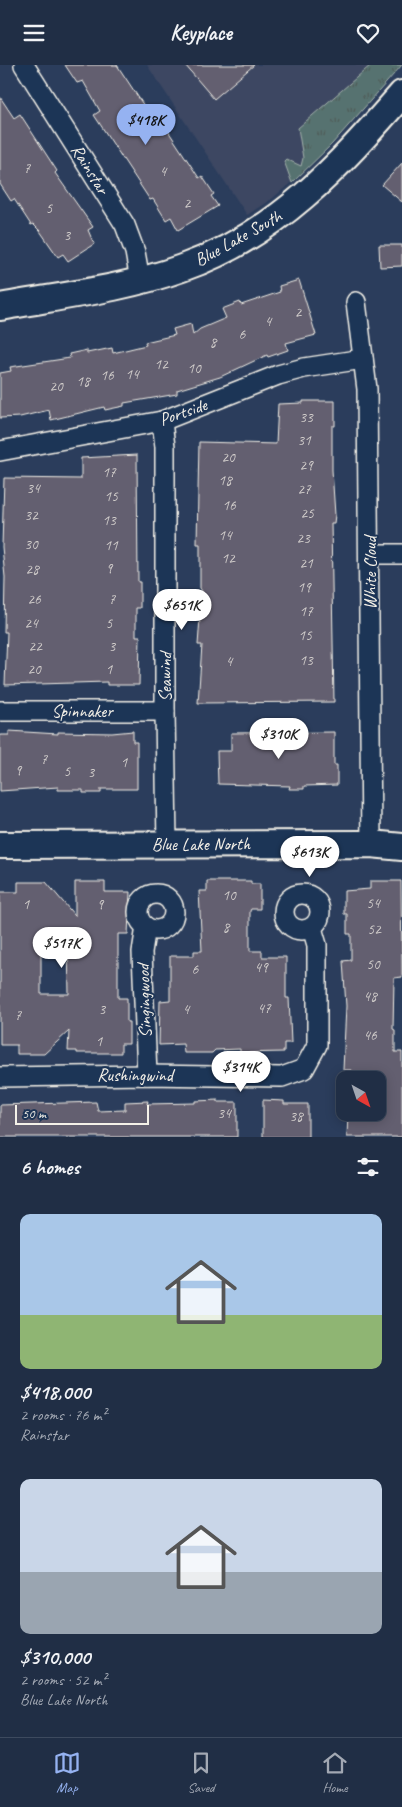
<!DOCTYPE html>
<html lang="en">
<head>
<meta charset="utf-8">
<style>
  :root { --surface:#202e45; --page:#28364c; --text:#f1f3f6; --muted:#a2a8b3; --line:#3d4a5e; --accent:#95b2f1 }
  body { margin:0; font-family:Caveat,sans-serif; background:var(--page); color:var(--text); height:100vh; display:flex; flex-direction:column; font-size:19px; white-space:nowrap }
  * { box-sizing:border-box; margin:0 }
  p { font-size:16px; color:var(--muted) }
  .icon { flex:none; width:28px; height:28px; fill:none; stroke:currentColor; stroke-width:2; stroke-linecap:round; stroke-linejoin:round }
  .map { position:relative; height:1072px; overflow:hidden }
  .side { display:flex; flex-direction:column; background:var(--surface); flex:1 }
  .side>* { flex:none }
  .needle { width:32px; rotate:140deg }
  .tools { position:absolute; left:336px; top:1006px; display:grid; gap:10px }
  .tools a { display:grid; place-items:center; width:50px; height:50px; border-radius:10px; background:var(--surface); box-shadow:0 2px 12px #0003,0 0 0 1px var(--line); font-size:25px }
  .scale { position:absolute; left:15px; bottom:12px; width:134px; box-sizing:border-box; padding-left:5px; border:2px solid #f4f1e8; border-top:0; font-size:14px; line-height:18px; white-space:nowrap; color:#f4f1e8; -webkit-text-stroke:4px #1d3557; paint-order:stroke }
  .price { position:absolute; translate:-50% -42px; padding:0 11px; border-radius:18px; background:#fff; color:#222; font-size:16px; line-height:32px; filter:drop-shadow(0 1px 2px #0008) }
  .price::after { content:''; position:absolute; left:50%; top:30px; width:15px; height:11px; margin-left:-8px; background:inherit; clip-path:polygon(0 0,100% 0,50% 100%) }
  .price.current { background:var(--accent); color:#111 }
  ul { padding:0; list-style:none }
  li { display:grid; align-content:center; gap:10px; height:265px; padding:0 20px }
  li span { display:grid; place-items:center; height:155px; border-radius:10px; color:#555 }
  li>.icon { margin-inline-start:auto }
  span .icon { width:90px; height:90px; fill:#fffc; stroke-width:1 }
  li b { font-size:21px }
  h2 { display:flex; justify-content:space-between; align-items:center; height:60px; padding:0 20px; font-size:21px }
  header { display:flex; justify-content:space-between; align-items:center; height:65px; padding:0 20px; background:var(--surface); font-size:22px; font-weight:600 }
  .menu { display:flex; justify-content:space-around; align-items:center; height:70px; border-top:1px solid var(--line); background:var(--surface); font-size:14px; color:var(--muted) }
  .menu a { display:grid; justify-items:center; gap:2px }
  .menu .current { color:var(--accent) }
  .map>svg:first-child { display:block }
  .built { fill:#3c4762 }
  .grass { fill:url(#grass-tufts); stroke:#a5b2ac }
  .building { fill:#645f70; stroke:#f4f1e8; fill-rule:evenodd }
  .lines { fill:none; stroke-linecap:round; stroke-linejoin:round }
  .street-casing { stroke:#f4f1e8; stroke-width:22 }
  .secondary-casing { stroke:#f4f1e8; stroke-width:30 }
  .street { stroke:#1d3557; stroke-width:19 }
  .secondary { stroke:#1d3557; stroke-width:26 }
  .labels { text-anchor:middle; stroke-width:4; stroke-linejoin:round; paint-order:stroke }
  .number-label { font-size:15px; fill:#d0ccca }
  .street-label { font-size:18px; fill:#f4f1e8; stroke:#1d3557 }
</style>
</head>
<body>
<header><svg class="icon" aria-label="menu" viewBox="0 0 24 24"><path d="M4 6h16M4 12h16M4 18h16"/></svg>Keyplace<svg class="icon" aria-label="heart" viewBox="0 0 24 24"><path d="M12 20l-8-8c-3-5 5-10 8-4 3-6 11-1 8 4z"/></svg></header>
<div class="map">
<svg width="402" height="1072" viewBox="0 0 402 1072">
  <defs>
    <pattern id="grass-tufts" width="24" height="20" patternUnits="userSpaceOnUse" patternTransform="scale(1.25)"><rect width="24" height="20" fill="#56726f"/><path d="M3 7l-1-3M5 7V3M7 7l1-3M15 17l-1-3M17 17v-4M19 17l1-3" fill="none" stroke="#4f5b58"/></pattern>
  </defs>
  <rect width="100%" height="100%" fill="#2b3d5c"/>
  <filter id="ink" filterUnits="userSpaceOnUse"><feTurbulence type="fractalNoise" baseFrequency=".02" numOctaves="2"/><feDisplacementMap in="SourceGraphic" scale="10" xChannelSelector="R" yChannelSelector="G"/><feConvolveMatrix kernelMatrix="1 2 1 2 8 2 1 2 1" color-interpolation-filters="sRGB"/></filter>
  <g filter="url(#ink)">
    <path class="built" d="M147 0H399L302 108 273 133 247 150Z"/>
    <path class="grass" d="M371 0H402L332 79 292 118 284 96 286 94 301 101 303 93 298 63Z"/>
    <g class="building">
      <path d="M65 0H117L148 47 153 43 199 113 202 111 214 129 211 131 218 141 178 165 171 152 166 155 153 134 150 135 94 50 100 46 83 16 77 18Z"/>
      <path d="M185 0H254L214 34Z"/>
      <path d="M0 32 14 53 20 49 57 106 55 108 93 162 88 165 94 179 68 196 63 189 58 192 40 166 33 159 31 160 14 134 11 136 0 119Z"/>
      <path d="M402 98V137L382 120Z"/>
      <path d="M379 180H402V201L380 202Z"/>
      <path d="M299 215 316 270 286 278 288 285 268 292 267 290 220 312 177 325V329L124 338V341L105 345 104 342 51 355 49 345 20 352 0 353V308L11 306 10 302 70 293 69 289 87 285V288L112 283 113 288 146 280 145 277 175 270 173 264 191 259 193 270 200 264 226 253 222 244 240 237 241 240 280 227 279 221Z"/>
      <path d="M303 336H335V361H332V405L335 450 334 458H331L334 637 198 638 202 580H198L202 526 200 523V479H197L199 377 276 379 278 339 303 338Z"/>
      <path d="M137 390 138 517H140V543H136V571H140L139 620H107V617L5 620 7 567H4L5 512 2 482 4 413 81 414V393Z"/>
      <path d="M9 666 58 669V667L112 668 133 666V677H137V724H101V728H83V725H58V722L0 726V670H9Z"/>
      <path d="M334 667V700H337V720L304 721V724H289L290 721 218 719 217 686H231V668Z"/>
      <path d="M207 816H251V819H260V844H251L250 846V886H262V892H286V933H289L291 978H284V987L240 988V984L215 985 212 988H184L183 979 159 980 160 936 170 935V891H194V886H202L199 826H207Z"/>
      <path d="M370 816H401L402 912 394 913 393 964 395 965V987H402V1072H347L348 1048H378V1015H352V1005H343L346 941 343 896 351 895V869H347V849H344V826L370 824Z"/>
      <path d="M18 817H46L75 851V817H105V827H130L128 869H118V933H127V957H129V979H121V988H77V986H68L69 966 44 989H17V980H0V827H18ZM41 877H68L69 929H41Z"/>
      <path d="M218 1035V1037H237V1072H0V1040L96 1037 98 1046 125 1045V1037L148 1036 147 1039 195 1038V1036Z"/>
      <path d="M263 1035 284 1036V1039H308V1072H263Z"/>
    </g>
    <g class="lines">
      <g class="street-casing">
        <g id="street">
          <path d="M24 0 125 160 135 187 140 215"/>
          <path d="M356 237 367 324 371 779"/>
          <path d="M162 356 165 382V646L167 779"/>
          <path d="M0 386 162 356 278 310 304 303 363 294"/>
          <path d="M370 489H402"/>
          <path d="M0 646H165"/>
          <circle cx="302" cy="847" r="18"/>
          <circle cx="156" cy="847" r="18"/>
          <path d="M146 862 142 887 147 1010"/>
          <path d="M0 1012 147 1010 282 1012 304 1004 317 980V880L312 863"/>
        </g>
      </g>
      <g class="secondary-casing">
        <g id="secondary">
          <path d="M0 242C60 231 124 224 182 203 277 170 338 102 402 29"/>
          <path d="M0 780 371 779 402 782"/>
        </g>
      </g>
      <use href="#street" class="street"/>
      <use href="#secondary" class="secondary"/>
    </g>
  </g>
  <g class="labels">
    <g class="number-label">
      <text x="27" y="108">7</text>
      <text x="163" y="111">4</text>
      <text x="187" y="143">2</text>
      <text x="49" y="148">5</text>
      <text x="67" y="175">3</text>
      <text x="298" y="252">2</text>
      <text x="268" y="261">4</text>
      <text x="242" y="274">6</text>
      <text x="213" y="282">8</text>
      <text x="161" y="304">12</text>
      <text x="194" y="308">10</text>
      <text x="132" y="314">14</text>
      <text x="107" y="315">16</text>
      <text x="83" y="321">18</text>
      <text x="56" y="326">20</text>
      <text x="306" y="357">33</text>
      <text x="304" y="380">31</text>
      <text x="228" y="397">20</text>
      <text x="306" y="405">29</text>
      <text x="109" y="412">17</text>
      <text x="225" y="420">18</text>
      <text x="33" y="428">34</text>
      <text x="304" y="429">27</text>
      <text x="111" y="436">15</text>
      <text x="229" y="445">16</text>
      <text x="307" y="453">25</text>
      <text x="31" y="455">32</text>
      <text x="109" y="460">13</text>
      <text x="225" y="475">14</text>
      <text x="303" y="478">23</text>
      <text x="31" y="484">30</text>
      <text x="111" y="485">11</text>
      <text x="228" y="498">12</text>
      <text x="306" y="503">21</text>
      <text x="109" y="508">9</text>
      <text x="32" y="509">28</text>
      <text x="304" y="527">19</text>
      <text x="34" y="539">26</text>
      <text x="112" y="539">7</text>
      <text x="306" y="551">17</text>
      <text x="31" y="563">24</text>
      <text x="109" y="563">5</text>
      <text x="305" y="575">15</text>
      <text x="35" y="586">22</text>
      <text x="112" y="586">3</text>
      <text x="306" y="600">13</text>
      <text x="229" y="601">4</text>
      <text x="34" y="609">20</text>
      <text x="109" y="609">1</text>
      <text x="44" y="699">7</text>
      <text x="124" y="702">1</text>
      <text x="18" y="710">9</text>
      <text x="67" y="711">5</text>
      <text x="91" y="712">3</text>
      <text x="229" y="835">10</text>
      <text x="373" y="843">54</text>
      <text x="26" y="844">1</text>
      <text x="100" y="844">9</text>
      <text x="226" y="867">8</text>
      <text x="374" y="869">52</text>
      <text x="373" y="904">50</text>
      <text x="261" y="907">49</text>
      <text x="195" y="909">6</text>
      <text x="370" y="936">48</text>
      <text x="264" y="948">47</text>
      <text x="102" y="949">3</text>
      <text x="186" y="949">4</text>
      <text x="18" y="955">7</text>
      <text x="370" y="975">46</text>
      <text x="99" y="981">1</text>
      <text x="224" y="1053">34</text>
      <text x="296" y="1056">38</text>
    </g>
    <g class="street-label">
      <text transform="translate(90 104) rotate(58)" y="6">Rainstar</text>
      <text transform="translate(238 173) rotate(-29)" y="6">Blue Lake South</text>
      <text transform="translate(183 347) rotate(-19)" y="6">Portside</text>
      <text transform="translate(370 508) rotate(-90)" y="6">White Cloud</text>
      <text transform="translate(165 612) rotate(-90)" y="6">Seawind</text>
      <text x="82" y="652">Spinnaker</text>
      <text x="201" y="785">Blue Lake North</text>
      <text transform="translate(144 936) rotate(-92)" y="6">Singingwood</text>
      <text x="135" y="1016">Rushingwind</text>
    </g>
  </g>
</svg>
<div class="tools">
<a><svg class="needle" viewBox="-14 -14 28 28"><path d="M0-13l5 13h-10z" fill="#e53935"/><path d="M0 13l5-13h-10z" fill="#a2a8b3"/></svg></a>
</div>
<div class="scale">50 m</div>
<b class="price current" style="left:146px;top:81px">$418K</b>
<b class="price" style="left:182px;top:566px">$651K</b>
<b class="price" style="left:279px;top:695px">$310K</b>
<b class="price" style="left:310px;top:813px">$613K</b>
<b class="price" style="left:62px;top:904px">$517K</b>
<b class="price" style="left:241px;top:1028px">$314K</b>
</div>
<section class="side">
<h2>6 homes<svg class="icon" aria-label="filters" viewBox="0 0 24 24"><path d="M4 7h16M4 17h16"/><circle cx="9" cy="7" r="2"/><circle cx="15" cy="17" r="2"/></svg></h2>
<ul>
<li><span style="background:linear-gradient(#a9c7e8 65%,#8fb573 0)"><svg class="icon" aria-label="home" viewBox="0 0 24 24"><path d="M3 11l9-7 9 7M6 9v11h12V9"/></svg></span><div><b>$418,000</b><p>2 rooms · 76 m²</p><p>Rainstar</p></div></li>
<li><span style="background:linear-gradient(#c9d6e8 60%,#9aa5b1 0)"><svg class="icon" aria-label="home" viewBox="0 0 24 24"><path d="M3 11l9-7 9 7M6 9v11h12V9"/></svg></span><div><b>$310,000</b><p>2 rooms · 52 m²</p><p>Blue Lake North</p></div></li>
</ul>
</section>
<nav class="menu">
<a class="current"><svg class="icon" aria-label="map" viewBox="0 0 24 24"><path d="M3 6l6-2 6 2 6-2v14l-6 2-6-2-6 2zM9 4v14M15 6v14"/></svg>Map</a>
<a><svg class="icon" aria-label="saved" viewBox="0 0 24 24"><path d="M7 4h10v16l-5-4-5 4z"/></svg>Saved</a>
<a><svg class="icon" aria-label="home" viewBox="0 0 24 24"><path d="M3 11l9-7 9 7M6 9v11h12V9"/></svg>Home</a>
</nav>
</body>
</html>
